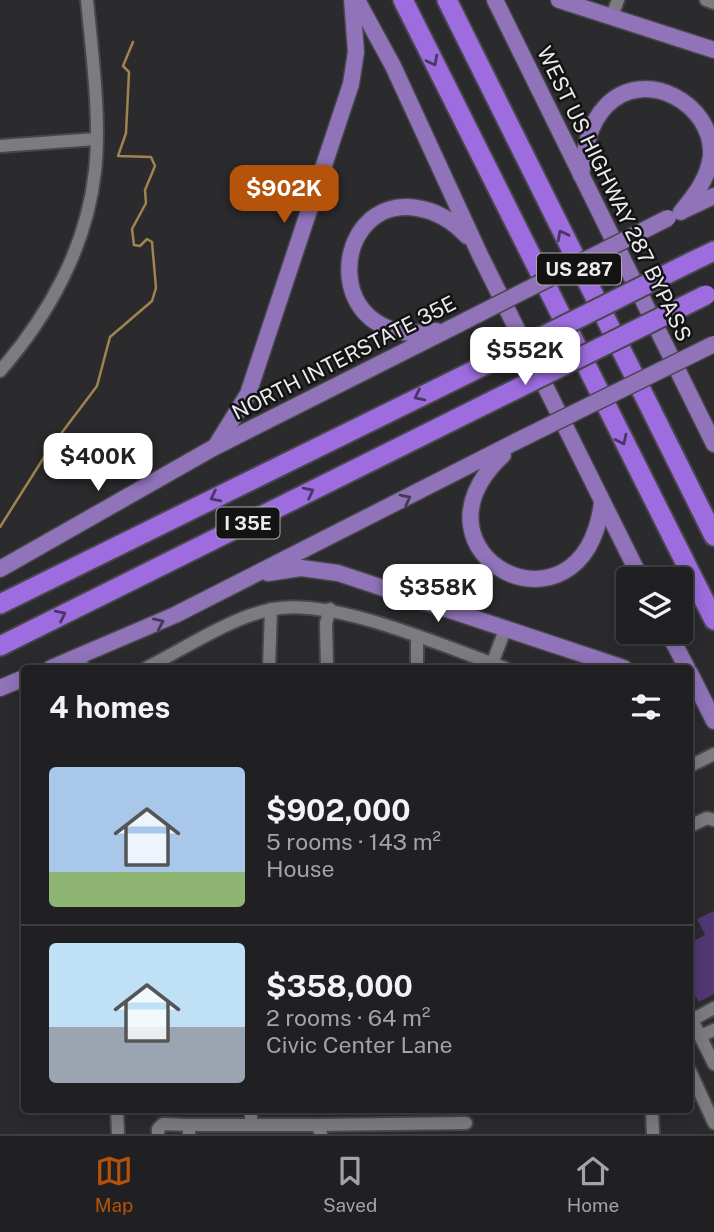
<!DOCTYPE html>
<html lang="en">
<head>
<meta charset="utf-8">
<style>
  :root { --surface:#202022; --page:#2d2d2f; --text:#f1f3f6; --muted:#a2a3a5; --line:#3d3e40; --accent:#b45309 }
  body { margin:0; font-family:"Public Sans",sans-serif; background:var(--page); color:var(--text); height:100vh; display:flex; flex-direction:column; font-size:26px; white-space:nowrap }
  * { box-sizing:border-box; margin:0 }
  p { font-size:23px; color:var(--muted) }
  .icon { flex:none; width:38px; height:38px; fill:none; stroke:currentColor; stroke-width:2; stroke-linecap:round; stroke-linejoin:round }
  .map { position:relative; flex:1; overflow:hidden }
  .drawer { position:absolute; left:21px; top:665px; width:672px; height:448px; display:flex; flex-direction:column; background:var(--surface); border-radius:7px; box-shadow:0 4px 18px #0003,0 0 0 2px var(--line) }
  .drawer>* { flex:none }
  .tools { position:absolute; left:616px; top:567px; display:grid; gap:14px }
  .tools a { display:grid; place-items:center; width:77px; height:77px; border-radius:7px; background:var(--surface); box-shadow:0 4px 18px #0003,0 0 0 2px var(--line); font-size:35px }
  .price { position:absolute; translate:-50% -60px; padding:0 16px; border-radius:14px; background:#fff; color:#222; font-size:23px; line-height:46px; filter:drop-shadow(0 2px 4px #0008) }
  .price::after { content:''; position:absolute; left:50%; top:42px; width:21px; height:16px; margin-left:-10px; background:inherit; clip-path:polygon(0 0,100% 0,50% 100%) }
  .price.active { background:var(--accent); color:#fff }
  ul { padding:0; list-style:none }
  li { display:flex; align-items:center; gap:21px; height:175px; padding:0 28px }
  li+li { border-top:2px solid var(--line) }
  li span { display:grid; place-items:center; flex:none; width:196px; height:140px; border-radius:7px; color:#555 }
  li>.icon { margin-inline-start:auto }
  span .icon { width:84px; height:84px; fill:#fffc; stroke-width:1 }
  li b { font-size:30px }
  h2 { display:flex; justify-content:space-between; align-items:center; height:84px; padding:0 28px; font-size:30px }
  .tab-bar { display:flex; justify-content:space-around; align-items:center; height:98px; border-top:2px solid var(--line); background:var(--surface); font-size:19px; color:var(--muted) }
  .tab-bar a { display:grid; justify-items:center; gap:4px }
  .tab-bar .active { color:var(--accent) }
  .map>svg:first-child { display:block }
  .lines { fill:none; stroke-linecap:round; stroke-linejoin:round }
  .stream { stroke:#a0844f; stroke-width:2.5 }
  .building { fill:#503873 }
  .minor-casing { stroke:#474649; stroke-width:16 }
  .major-casing { stroke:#474649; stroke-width:19 }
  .highway-casing { stroke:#474649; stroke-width:23 }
  .minor { stroke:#7c7b7f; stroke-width:12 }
  .major { stroke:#9073b9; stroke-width:16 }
  .highway { stroke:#9d6ddf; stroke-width:19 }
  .major-bridge-casing { stroke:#474649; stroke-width:19; stroke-linecap:butt }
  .highway-bridge-casing { stroke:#474649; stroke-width:23; stroke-linecap:butt }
  .major-bridge { stroke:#9073b9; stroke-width:16 }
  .highway-bridge { stroke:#9d6ddf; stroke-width:19 }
  .oneway { stroke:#4a3765 }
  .oneway2 { stroke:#453956 }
  .labels { text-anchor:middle; stroke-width:5; stroke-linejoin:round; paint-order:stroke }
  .shield { fill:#131314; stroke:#abaaac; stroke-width:2 }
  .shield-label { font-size:19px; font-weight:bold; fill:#ecebed }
  .street-label { font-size:21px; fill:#ecebed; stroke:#131314 }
</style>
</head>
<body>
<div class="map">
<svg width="714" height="1134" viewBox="0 0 714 1134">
  <rect width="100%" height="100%" fill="#2b2a2d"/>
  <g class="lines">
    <path class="stream" d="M0 527 48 451 97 386 110 337 152 301 156 288 152 242 147 239 140 246 134 245 132 229 146 203 145 190 155 166 151 157 118 156 126 133 129 72 123 66 133 42"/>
  </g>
  <path class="building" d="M714 911V994L699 1002 696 996 690 999V943L705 935 697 919Z"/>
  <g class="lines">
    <g class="minor-casing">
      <g id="minor">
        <path d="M706 0 714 3"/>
        <path d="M611 18 618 0"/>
        <path d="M0 146 96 139"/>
        <path d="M0 371C49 315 87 246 95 171 101 119 92 53 87 0"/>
        <path d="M417 637V668"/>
        <path d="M78 658 84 668"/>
        <path d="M492 664 506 627"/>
        <path d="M146 668C184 649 231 617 273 609 333 597 445 647 505 668"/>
        <path d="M269 668 271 609"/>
        <path d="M327 668 326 623 330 609"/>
        <path d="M690 766 714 754"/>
        <path d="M690 826 707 818 714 820"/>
        <path d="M692 1020 714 1064"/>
        <path d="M690 1021 714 1008"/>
        <path d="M700 1036 714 1030"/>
        <path d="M690 1071 714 1123"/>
        <path d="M117 1110 118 1134"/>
        <path d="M251 1110V1124"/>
        <path d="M652 1110 653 1134"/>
        <path d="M317 1125 466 1123"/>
        <path d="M158 1134V1129L163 1124 189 1125"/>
        <path d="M189 1134V1125H317L321 1134"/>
      </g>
    </g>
    <g class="major-casing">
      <g id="major">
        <path d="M357 0 393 66 480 255 641 579"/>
        <path d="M495 0 714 444"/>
        <path d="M559 0 714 50"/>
        <path d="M581 175C585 149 588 125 606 106 644 66 714 103 711 156 708 179 695 195 681 212"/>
        <path d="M684 210 714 196"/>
        <path d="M436 331C318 351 329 194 417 208 437 211 453 221 467 236"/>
        <path d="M217 444 248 394 351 84 356 52 352 0"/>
        <path d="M503 455C397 554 582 651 602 503"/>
        <path d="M0 569 213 448 459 324"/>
        <path d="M268 573 301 568 338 573 624 668"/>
        <path d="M668 632 687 668"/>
        <path d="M51 668 175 615 517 441"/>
        <path d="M690 673 714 721"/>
        <path d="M0 688 24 678"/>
      </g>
    </g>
    <g class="highway-casing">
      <g id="highway">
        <path d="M403 0 714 620"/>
        <path d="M447 0 714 536"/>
        <path d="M689 263 714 251"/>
        <path d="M0 604 481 367"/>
        <path d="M0 646 496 399"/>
      </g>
    </g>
    <use href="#minor" class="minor"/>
    <use href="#major" class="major"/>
    <use href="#highway" class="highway"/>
    <g class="major-bridge-casing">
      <g id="major-bridge">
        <path d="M459 324 668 218"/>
        <path d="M517 441 714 344"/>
      </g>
    </g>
    <g class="highway-bridge-casing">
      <g id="highway-bridge">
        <path d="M481 367 689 263"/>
        <path d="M496 399 706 295"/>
      </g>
    </g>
    <use href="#major-bridge" class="major-bridge"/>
    <use href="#highway-bridge" class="highway-bridge"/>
  </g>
  <defs><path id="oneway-chevron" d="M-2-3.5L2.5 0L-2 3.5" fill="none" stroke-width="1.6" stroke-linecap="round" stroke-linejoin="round" transform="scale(1.75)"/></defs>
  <g class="oneway">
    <use href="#oneway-chevron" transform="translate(433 61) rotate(63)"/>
    <use href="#oneway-chevron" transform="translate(562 235) rotate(-117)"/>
    <use href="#oneway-chevron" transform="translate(419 396) rotate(154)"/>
    <use href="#oneway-chevron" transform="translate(622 440) rotate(64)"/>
    <use href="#oneway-chevron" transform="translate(309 492) rotate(-27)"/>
    <use href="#oneway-chevron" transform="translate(215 497) rotate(154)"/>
    <use href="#oneway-chevron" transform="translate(61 615) rotate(-26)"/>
  </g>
  <g class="oneway2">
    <use href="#oneway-chevron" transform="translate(406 499) rotate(-27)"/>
    <use href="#oneway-chevron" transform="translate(159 623) rotate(-24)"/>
  </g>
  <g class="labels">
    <g class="shield">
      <rect x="537" y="253.5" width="84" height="31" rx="5"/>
      <rect x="216.5" y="507.5" width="63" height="31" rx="5"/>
    </g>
    <g class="shield-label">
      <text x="579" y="276">US 287</text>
      <text x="248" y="530">I 35E</text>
    </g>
    <g class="street-label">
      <text transform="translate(614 194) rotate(64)" y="7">WEST US HIGHWAY 287 BYPASS</text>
      <text transform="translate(344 358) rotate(-27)" y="7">NORTH INTERSTATE 35E</text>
    </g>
  </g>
</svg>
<div class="tools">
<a><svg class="icon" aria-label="layers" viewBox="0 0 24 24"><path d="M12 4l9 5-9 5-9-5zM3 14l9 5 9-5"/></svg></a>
</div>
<b class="price active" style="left:284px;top:225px">$902K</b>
<b class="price" style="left:525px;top:387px">$552K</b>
<b class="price" style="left:98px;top:493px">$400K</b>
<b class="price" style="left:438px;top:624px">$358K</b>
<section class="drawer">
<h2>4 homes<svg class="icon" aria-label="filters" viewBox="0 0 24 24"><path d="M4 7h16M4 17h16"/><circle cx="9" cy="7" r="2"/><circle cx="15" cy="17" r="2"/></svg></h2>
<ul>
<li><span style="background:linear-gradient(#a9c7e8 75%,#8fb573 0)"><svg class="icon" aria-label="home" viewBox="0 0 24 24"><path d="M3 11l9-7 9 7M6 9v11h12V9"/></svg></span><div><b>$902,000</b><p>5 rooms · 143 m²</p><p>House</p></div></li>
<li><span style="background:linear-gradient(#bfe0f5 60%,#9aa5b1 0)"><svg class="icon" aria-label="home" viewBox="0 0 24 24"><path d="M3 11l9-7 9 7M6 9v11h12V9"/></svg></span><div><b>$358,000</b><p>2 rooms · 64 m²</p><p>Civic Center Lane</p></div></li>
</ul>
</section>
</div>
<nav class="tab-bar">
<a class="active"><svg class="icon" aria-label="map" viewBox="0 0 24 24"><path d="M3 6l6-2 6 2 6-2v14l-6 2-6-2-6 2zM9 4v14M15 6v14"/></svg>Map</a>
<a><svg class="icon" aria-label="saved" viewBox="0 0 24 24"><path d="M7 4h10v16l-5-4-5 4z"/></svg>Saved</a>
<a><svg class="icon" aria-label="home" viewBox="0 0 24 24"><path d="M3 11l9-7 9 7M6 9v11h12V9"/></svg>Home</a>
</nav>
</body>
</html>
